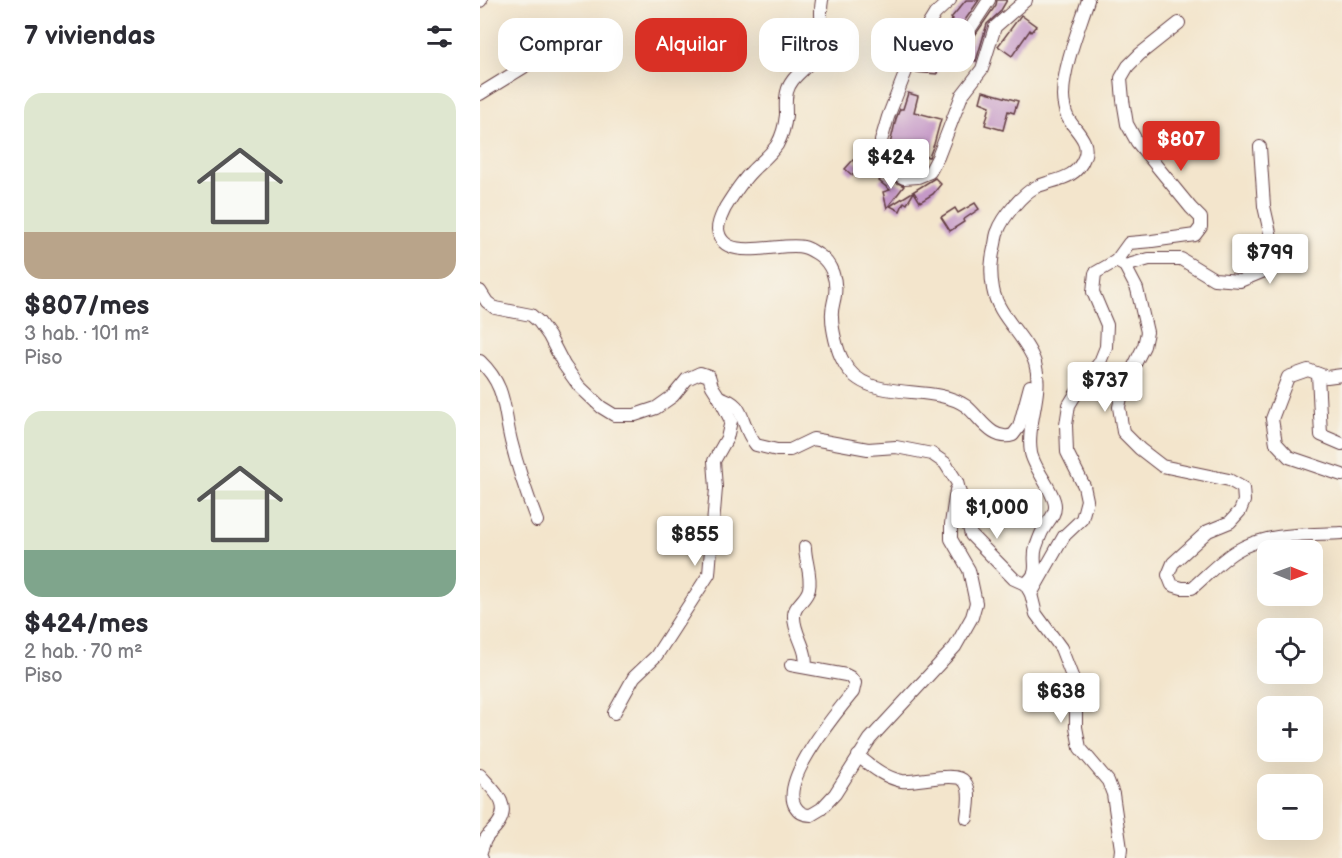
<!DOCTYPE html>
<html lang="es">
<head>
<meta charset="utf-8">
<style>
  :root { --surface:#fff; --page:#f2f2f3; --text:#2b2b33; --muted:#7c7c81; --accent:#d93025 }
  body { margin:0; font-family:"Balsamiq Sans",sans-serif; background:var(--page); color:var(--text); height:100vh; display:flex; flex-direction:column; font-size:22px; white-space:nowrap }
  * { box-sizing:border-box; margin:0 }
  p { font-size:20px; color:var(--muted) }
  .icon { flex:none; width:33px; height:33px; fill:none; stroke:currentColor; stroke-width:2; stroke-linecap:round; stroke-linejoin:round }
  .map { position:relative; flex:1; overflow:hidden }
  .drawer { display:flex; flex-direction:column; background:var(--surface); width:480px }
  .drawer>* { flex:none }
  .guide { position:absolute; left:18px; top:18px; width:570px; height:54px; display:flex; gap:12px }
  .needle { width:39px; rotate:91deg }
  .buttons { position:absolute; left:777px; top:540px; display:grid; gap:12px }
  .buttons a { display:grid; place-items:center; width:66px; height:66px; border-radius:12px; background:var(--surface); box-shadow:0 6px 24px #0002; font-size:30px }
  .price { position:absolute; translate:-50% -51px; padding:0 14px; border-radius:6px; background:#fff; color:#222; font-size:20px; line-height:39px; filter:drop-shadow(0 2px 3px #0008) }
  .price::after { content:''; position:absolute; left:50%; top:36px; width:18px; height:14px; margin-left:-9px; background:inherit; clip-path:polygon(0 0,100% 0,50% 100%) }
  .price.on { background:var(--accent); color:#fff }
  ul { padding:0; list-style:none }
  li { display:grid; align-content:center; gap:12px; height:318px; padding:0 24px }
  li span { display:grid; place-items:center; height:186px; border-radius:18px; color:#555 }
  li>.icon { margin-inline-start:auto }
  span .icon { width:108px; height:108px; fill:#fffc; stroke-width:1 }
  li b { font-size:26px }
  h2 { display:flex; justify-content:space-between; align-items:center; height:72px; padding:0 24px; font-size:26px }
  .pill { padding:0 21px; border-radius:18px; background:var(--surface); box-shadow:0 6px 24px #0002; font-size:21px; line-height:54px }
  .pill.on { background:var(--accent); color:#fff }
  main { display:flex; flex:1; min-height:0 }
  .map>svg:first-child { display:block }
  .building { fill:#c599c7 }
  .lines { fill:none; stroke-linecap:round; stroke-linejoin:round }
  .minor-casing { stroke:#633d43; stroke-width:14 }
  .minor { stroke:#fff; stroke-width:12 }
</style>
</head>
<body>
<main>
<section class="drawer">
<h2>7 viviendas<svg class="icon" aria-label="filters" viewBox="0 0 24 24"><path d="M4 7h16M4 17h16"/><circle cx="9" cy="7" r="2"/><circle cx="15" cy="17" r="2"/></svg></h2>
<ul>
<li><span style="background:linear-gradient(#dfe7d0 75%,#b9a48a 0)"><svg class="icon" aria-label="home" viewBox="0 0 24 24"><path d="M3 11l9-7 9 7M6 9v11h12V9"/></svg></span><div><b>$807/mes</b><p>3 hab. · 101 m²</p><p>Piso</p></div></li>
<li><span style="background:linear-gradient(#dfe7d0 75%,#7fa58c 0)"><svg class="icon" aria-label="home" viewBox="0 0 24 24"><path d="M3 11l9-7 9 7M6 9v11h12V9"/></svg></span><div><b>$424/mes</b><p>2 hab. · 70 m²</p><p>Piso</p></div></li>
</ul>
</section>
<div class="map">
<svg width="862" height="858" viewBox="0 0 862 858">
  <rect width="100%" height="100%" fill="#f7f3e8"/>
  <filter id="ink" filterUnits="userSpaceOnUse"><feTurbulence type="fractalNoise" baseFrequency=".0167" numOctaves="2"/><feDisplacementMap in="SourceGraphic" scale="12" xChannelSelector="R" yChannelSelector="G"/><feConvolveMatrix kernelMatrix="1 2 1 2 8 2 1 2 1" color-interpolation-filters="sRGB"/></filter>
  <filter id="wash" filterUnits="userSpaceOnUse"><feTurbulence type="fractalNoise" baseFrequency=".008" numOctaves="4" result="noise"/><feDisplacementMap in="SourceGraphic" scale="24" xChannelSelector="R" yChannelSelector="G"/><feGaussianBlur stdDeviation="1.35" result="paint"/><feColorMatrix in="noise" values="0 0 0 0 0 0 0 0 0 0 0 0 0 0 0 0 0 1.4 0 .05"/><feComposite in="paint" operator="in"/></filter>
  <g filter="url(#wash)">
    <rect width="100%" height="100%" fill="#f3e5cc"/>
    <g id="blocks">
      <g class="building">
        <path d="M486 0H499L465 49 453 43 462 29 464 31 473 19 471 18Z"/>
        <path d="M517 0H527L520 12 507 24 496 61 482 58 484 51 516 5Z"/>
        <path d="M541 15 556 26 551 32 550 30 532 56 518 46Z"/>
        <path d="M441 55 458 65 457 74 435 72Z"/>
        <path d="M503 91 538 101 534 113 528 111 523 130 505 125 510 106 500 102Z"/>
        <path d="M428 93 438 96 434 112 461 119 454 144 449 157 410 148V144L416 119 420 109H423Z"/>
        <path d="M373 160 380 166 372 175 365 169Z"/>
        <path d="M404 175 407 178 424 186 407 208 403 192 410 190 399 181Z"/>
        <path d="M455 178 461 184 453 194 440 202 434 192 427 204 424 202 420 211 410 206Z"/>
        <path d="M495 203 499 209 483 220 484 222 470 231 461 217 475 208 478 213Z"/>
      </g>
    </g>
  </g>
  <g filter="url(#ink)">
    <use href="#blocks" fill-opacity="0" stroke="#633d43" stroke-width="1.5"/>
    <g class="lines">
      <g class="minor-casing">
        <g id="minor">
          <path d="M342 0C338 20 347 32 336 53 329 69 311 75 307 92 305 100 306 107 306 115 305 125 302 136 297 145 290 155 280 163 272 171 261 182 253 195 245 208 242 215 238 221 238 229 241 265 303 241 323 247 329 248 334 252 339 255 352 264 357 280 355 295 354 303 351 309 352 317 352 329 357 351 363 361 385 406 450 381 486 406 500 417 512 442 533 435L539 427 550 386"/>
          <path d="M470 0 455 14 437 43 408 117 401 141 403 160 411 171 424 178 438 177 450 172 458 157 482 95 502 69 515 27 546 0"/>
          <path d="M0 1 1 0"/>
          <path d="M437 43 467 60 488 32 509 0"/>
          <path d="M0 94 44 67"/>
          <path d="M636 261 649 243 672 241 715 235 721 227V218L711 208 657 142 647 124 643 100 641 78 648 66 660 54 699 23"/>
          <path d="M645 266 669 259H701L734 279 760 281 789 269 795 255 784 206 780 147"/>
          <path d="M0 291 7 302 15 308 51 315 59 322 69 336 84 365 99 386 121 407 134 415H155L176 408 193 396 207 379 220 373 229 376 232 386 239 397C262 403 260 415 268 432 270 437 273 441 276 445L297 450H310L333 439 388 449 416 447 452 454 465 463 477 482 491 535 534 579 545 584C562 571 551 563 556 547 558 542 560 535 563 530 567 522 575 516 575 507 576 494 554 469 551 453 546 423 564 393 555 363 546 336 518 317 513 289 510 272 511 260 515 244 516 240 516 234 518 231 523 217 543 193 556 187 574 179 596 180 604 158 611 141 595 131 588 118 585 113 583 102 583 96 583 67 599 28 608 0"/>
          <path d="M0 361C27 387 23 408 31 441 38 469 47 495 57 521"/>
          <path d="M838 374 841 435 862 444"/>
          <path d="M862 375 847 377 828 370 808 377 792 419 796 443 809 457 862 475"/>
          <path d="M547 587 551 594 556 614 581 648 593 679 596 698V727L600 748 628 781 633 794 641 849 640 858"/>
          <path d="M551 594 584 536 602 519 607 500 604 486 587 452 586 425 589 405 600 387 620 362 626 347 627 325 613 292 615 273 636 261 645 266 657 289 667 332 664 346 643 388 639 407 643 432 660 449 682 466 749 480 763 488 764 501 760 511 750 522 728 531 693 563 688 575 692 585 702 588H712C725 577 742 559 756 551 788 532 826 535 862 533"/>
          <path d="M311 665 366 675 370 677 375 683 373 692C356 713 300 780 315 806 319 813 324 815 331 815L341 809 355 794 390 739 475 647 492 617 496 603 489 570 471 539V524L476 490"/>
          <path d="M325 667C329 650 314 635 314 617 313 605 326 601 329 589 332 575 325 561 325 547"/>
          <path d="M134 713 154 677 176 656 229 574 236 488 234 461 247 438 251 421 239 397"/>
          <path d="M378 756C391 766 405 778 422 781 436 783 477 770 485 782 492 791 488 808 487 818"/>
          <path d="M0 775C13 790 32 804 18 824 14 830 8 834 5 840 3 844 2 849 0 854L2 858"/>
        </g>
      </g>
      <use href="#minor" class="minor"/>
    </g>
  </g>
</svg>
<div class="buttons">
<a><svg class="needle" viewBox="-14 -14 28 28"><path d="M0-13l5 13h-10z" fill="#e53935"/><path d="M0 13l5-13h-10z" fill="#7c7c81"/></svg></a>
<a><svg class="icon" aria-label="locate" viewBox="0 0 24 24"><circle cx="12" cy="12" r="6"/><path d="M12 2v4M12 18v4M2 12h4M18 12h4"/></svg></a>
<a>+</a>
<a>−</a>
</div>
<b class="price on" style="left:701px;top:172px">$807</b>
<b class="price" style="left:411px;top:190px">$424</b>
<b class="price" style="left:790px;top:285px">$799</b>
<b class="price" style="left:625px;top:413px">$737</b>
<b class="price" style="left:517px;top:540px">$1,000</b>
<b class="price" style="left:215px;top:567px">$855</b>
<b class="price" style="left:581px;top:724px">$638</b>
<div class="guide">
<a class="pill">Comprar</a>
<a class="pill on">Alquilar</a>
<a class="pill">Filtros</a>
<a class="pill">Nuevo</a>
</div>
</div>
</main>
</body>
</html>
